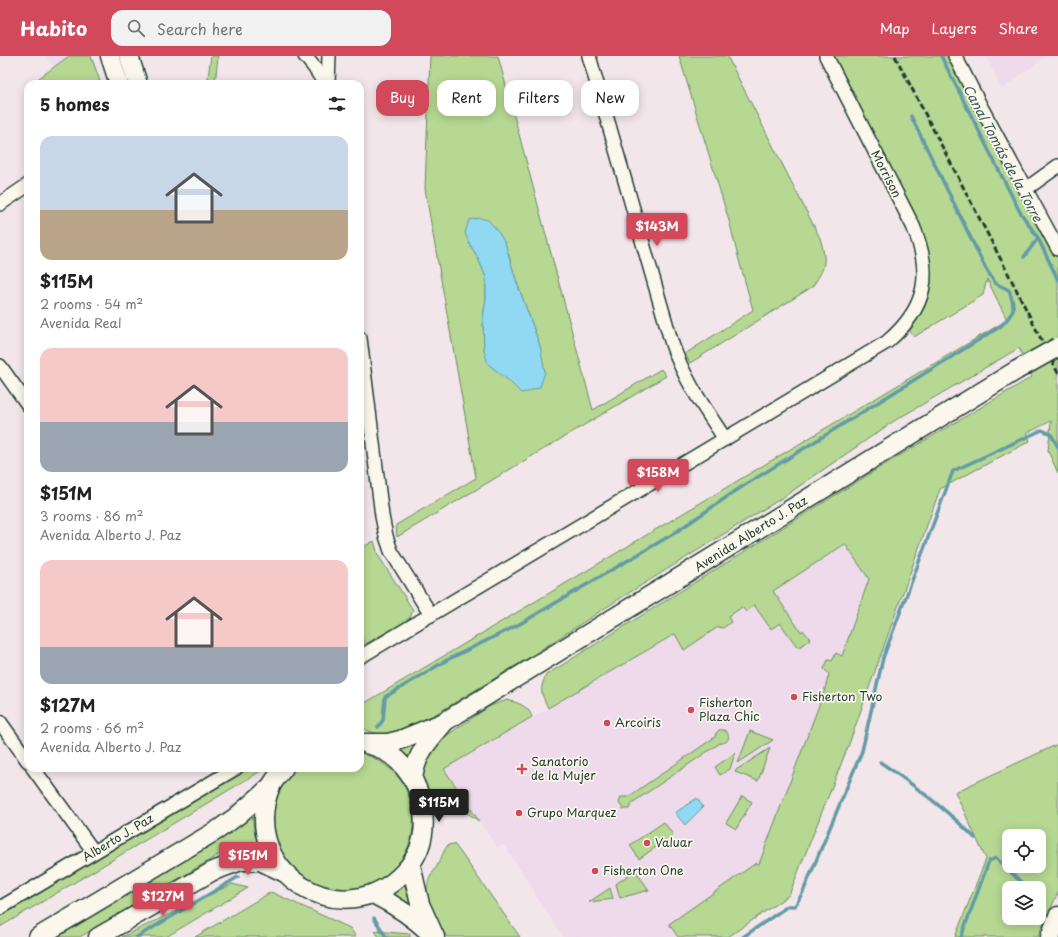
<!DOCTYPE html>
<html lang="en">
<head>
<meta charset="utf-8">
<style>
  :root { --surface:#fff; --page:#f2f2f2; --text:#222; --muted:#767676; --accent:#d1495b }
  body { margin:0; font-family:"Playpen Sans",sans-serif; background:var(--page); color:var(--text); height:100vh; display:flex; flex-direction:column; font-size:15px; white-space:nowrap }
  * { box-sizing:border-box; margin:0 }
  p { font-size:13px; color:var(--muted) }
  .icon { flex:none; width:22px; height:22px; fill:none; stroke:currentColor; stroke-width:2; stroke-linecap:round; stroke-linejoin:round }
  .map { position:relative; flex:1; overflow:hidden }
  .drawer { position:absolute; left:24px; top:24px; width:340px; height:692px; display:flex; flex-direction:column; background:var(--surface); border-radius:12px; box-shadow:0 2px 10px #0003 }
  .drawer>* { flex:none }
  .hud { position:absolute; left:376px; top:24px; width:380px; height:36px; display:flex; gap:8px }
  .tools { position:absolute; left:1002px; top:773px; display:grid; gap:8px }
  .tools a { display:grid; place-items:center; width:44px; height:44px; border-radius:8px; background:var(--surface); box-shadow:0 2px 10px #0003; font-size:20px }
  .price { position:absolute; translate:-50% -34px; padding:0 9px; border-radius:4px; background:var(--accent); color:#fff; font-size:13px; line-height:26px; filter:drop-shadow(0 1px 2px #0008) }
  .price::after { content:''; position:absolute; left:50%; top:24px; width:12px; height:9px; margin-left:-6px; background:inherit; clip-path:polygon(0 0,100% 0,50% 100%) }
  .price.on { background:#222; color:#fff }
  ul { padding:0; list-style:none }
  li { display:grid; align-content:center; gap:8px; height:212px; padding:0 16px }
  li span { display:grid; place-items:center; height:124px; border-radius:12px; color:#555 }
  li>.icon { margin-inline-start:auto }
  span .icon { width:72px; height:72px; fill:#fffc; stroke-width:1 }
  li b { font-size:17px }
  h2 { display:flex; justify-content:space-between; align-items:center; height:48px; padding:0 16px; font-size:17px }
  .pill { padding:0 14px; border-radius:12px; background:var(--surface); box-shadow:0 2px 10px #0003; font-size:14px; line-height:36px }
  .pill.on { background:var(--accent); color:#fff }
  header { display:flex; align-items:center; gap:24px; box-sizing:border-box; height:56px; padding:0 20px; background:var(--accent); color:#fff }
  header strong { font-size:19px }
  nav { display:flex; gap:22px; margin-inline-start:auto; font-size:14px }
  .search { width:280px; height:36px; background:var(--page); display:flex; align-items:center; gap:10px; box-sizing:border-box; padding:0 14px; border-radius:12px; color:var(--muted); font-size:15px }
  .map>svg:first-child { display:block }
  .built { fill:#eedaea }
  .green { fill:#b6d892; stroke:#6a8a63; fill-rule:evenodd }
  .water { fill:#91d9f3; stroke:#639ba7 }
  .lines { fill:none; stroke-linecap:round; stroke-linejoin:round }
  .stream { stroke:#639ba7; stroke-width:3.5 }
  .street-casing { stroke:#1f3d34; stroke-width:16 }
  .secondary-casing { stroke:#1f3d34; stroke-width:21 }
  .street { stroke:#fbf7ec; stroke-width:13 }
  .secondary { stroke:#fbf7ec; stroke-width:18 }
  .rail { stroke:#1f3d34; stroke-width:3; stroke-dasharray:6 3; stroke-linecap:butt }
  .secondary-bridge-casing { stroke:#1f3d34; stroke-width:21; stroke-linecap:butt }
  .secondary-bridge { stroke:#fbf7ec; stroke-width:18 }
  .poi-dot { fill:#d1495b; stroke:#fbf7ec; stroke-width:1.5 }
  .labels { text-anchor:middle; stroke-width:3.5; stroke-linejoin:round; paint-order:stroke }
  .street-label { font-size:12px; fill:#1f3d34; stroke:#fbf7ec }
  .poi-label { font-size:12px; fill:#1f3d34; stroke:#fbf7ec; text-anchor:start }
  .water-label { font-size:13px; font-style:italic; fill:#365c5a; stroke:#fbf7ec }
</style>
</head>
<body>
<header>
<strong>Habito</strong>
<div class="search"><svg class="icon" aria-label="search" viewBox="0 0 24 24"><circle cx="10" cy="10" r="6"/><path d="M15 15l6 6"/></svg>Search here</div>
<nav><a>Map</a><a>Layers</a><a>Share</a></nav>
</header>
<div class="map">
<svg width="1058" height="881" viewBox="0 0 1058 881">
  <rect width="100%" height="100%" fill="#f3e6eb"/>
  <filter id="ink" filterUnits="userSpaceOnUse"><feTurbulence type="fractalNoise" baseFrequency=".025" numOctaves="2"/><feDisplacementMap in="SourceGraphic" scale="8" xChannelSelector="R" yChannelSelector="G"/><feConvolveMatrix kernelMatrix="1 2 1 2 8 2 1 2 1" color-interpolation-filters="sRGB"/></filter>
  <g filter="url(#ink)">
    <g class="built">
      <path d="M46 0H69L54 11Z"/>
      <path d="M986 0H1046L1002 33Z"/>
      <path d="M919 428 774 825 689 881H563L534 837 535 836 505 791 503 789 497 791 443 714 763 527Z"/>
    </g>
    <g class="green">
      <path d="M69 0H91L101 28H31Z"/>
      <path d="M211 0H218L215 28H207Z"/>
      <path d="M430 0H498L593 354 661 313 666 320 397 481 396 469 476 422 425 133ZM505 187 516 224 540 290 521 337 508 324 484 294 483 262 486 243V221L477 200 470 189Z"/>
      <path d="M679 0H727L820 182C827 206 826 211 812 231L690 307 685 298 753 254 737 197 730 168Z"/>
      <path d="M833 0H955L1058 193V417L1048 395 1051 365 1027 377 1030 385 940 433 849 688 789 839 728 881H678L669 868 756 807 759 808 824 636 829 618 824 613 828 604 832 605 836 597 842 600 869 523 845 488 773 535 801 576 803 574 810 583 798 592 780 567 771 573 754 549 746 556 742 551 728 561 731 566 723 572 718 571 684 594 675 578 548 652C541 637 539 634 546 619L887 407 1032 321 1019 292 894 365 785 440 616 545 525 604 421 667 394 678H378L360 672V650L1007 264 987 223 983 239 914 281 909 274 921 257 928 238 930 218 928 195 917 163Z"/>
      <path d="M374 485 378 499 413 554 409 564 365 588 360 575V493Z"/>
      <path d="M507 644C518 647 528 649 532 661L444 713 479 765 458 751 447 750 434 745 425 738 420 727 426 698 437 686 490 650Z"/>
      <path d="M433 674 411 707 401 700 397 691Z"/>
      <path d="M719 674C731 672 732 688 720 687L632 747 629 753H623L619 747 621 741H628L715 681 716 677Z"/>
      <path d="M750 675 773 684 738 707Z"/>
      <path d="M1058 688V837L1042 871 1038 881H955L986 803 955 736ZM1009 780H1039V810H1009ZM1009 832H1039V862H1009Z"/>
      <path d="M770 692 758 725 735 716 736 714Z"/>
      <path d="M360 696C389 707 408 724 413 756 415 776 409 795 397 810 375 835 335 843 306 824 273 803 264 758 285 725 288 720 293 716 297 712H360Z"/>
      <path d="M735 697 730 713 720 719 715 711Z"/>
      <path d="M250 712H266L0 871V860Z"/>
      <path d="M742 740 752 746 736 773 726 767Z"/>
      <path d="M252 760 255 780 260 790 237 791 225 795 80 881H55L235 773Z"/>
      <path d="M664 766 673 779 639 803 630 789Z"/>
      <path d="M454 788 458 793 520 881H447C437 866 423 846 428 827 429 821 435 814 438 808 442 801 443 795 448 789Z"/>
      <path d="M635 814 649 834 620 842 616 828Z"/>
      <path d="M405 827 406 836 411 849 388 840Z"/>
      <path d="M232 828 248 832 166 881H122Z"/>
      <path d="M610 832 613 843 589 846Z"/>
      <path d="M271 836 350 872 356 881H195Z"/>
      <path d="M375 875 410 878V881H379Z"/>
    </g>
    <g class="water">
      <path d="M479 162 488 164 497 174 505 187 516 224 540 290 545 316 540 331 527 336 521 337 508 324 488 308 484 294 483 262 486 243V221L477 200 470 189 465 177 469 164Z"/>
      <path d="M697 742 703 751 685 769 675 757Z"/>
    </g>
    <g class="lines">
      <g class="stream">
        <path d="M941 0 1020 156 1038 182 1058 224"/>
        <path d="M1024 201 1038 182"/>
        <path d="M378 671 383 664 385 641 447 604 518 569 673 478 740 432 1001 270C1015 255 1016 254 1009 234L995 227 986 213 911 60"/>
        <path d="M880 706C914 729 946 753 975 782"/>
        <path d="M1039 843 1042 846"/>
        <path d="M374 862 386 881"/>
        <path d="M137 881 238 821"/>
        <path d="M743 881 788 850H795L803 836 862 695 883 602 953 415 1042 374 1051 378 1058 391"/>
        <path d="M961 881 989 805 996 802 1027 832"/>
      </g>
      <g class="street-casing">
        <g id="street">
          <path d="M305 0 314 11 325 28"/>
          <path d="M589 0 672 288C685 325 704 351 725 383"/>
          <path d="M955 0 980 49 1058 193"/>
          <path d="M328 28 329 0"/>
          <path d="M1026 133 1058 110"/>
          <path d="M0 148 28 129"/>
          <path d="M360 282 382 460 386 480 391 495 431 559"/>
          <path d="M0 310 28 349"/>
          <path d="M360 601 887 286C927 252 933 218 913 170L826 0"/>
          <path d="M0 666 28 705"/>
          <path d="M33 712 94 796"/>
          <path d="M0 852 236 712"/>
        </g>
      </g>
      <g class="secondary-casing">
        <g id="secondary">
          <path d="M110 0 119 28"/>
          <path d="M129 0 138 28"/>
          <path d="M364 687H388L400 684 444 666 1017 314"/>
          <path d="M284 712C279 718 273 725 270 732 238 817 343 881 404 816 420 799 426 778 423 755 421 731 405 706 383 694 379 692 374 690 369 689"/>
          <path d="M413 723C417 696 427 687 444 667"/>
          <path d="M411 809 420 848 435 881"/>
          <path d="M375 839C395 849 413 861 430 877"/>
          <path d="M38 881 219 773 237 760 270 731"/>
          <path d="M98 881 213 815 241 805H260L283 816"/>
          <path d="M1050 881 1058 860"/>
        </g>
      </g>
      <use href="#street" class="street"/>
      <use href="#secondary" class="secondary"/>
      <g class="rail">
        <path d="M895 0 1011 223 1058 317"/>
        <path d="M1051 290 1058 303"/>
      </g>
      <g class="secondary-bridge-casing">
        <path id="secondary-bridge" d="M1017 314 1058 291"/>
      </g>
      <use href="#secondary-bridge" class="secondary-bridge"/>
    </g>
  </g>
  <g class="poi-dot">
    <circle cx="794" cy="641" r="4"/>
    <circle cx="691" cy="654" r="4"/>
    <circle cx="607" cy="667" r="4"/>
    <path d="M520 707h4v4h4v4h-4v4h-4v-4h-4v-4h4z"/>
    <circle cx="519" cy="757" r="4"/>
    <circle cx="647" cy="787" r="4"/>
    <circle cx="595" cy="815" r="4"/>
  </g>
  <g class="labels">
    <g class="street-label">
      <text transform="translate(886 118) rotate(63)" y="4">Morrison</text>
      <text transform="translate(751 478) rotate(-32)" y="4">Avenida Alberto J. Paz</text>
      <text transform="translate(118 782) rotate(-31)" y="4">Alberto J. Paz</text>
    </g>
    <g class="poi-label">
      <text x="802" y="645">Fisherton Two</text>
      <text x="699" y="651">Fisherton<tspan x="699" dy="14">Plaza Chic</tspan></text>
      <text x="615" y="671">Arcoiris</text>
      <text x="531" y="710">Sanatorio<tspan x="531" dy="14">de la Mujer</tspan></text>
      <text x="527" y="761">Grupo Marquez</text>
      <text x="655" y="791">Valuar</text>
      <text x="603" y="819">Fisherton One</text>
    </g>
    <g class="water-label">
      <text transform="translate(1003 97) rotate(62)" y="5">Canal Tomás de la Torre</text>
    </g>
  </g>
</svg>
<div class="tools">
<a><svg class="icon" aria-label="locate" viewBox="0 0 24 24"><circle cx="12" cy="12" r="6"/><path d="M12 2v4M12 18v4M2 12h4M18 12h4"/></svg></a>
<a><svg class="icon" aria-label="layers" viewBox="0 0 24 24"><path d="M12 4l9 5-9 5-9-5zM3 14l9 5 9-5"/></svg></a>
</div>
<b class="price" style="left:657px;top:191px">$143M</b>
<b class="price" style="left:658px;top:437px">$158M</b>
<b class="price on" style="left:439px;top:767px">$115M</b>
<b class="price" style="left:248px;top:820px">$151M</b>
<b class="price" style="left:163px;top:861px">$127M</b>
<div class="hud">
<a class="pill on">Buy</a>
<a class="pill">Rent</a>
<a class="pill">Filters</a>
<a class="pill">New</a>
</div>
<section class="drawer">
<h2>5 homes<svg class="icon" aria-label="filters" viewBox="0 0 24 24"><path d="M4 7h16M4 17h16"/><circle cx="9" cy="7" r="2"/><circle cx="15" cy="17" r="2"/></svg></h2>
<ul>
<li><span style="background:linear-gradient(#c9d6e8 60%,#b9a48a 0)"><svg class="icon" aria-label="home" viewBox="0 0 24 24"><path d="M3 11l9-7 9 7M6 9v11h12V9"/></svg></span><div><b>$115M</b><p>2 rooms · 54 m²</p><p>Avenida Real</p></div></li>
<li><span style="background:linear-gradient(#f6c9c9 60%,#9aa5b1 0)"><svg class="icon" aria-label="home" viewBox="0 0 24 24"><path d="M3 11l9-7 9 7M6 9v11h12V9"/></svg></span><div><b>$151M</b><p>3 rooms · 86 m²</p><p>Avenida Alberto J. Paz</p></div></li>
<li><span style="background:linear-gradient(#f6c9c9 70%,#9aa5b1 0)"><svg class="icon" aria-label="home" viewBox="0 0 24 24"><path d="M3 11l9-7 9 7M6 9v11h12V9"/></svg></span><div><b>$127M</b><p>2 rooms · 66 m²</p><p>Avenida Alberto J. Paz</p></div></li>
</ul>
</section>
</div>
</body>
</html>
